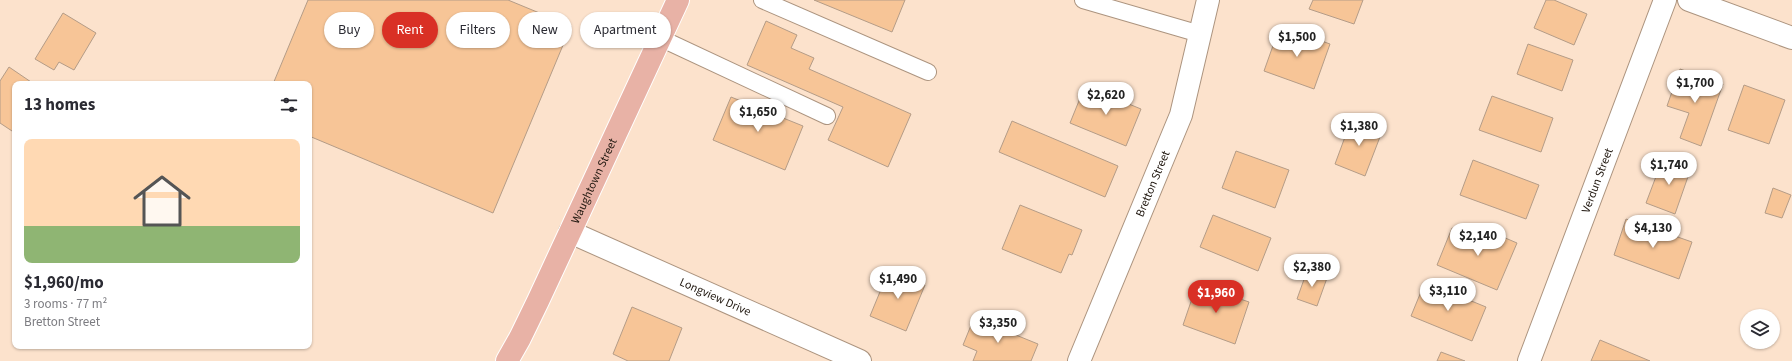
<!DOCTYPE html>
<html lang="en">
<head>
<meta charset="utf-8">
<style>
  :root { --surface:#fff; --page:#f7f7f7; --text:#2b2b33; --muted:#7c7c81; --accent:#d93025 }
  body { margin:0; font-family:"Source Sans 3",sans-serif; background:var(--page); color:var(--text); height:100vh; display:flex; flex-direction:column; font-size:15px; white-space:nowrap }
  * { box-sizing:border-box; margin:0 }
  p { font-size:13px; color:var(--muted) }
  .icon { flex:none; width:22px; height:22px; fill:none; stroke:currentColor; stroke-width:2; stroke-linecap:round; stroke-linejoin:round }
  .map { position:relative; flex:1; overflow:hidden }
  .details { position:absolute; left:12px; top:81px; width:300px; height:268px; display:flex; flex-direction:column; background:var(--surface); border-radius:8px; box-shadow:0 1px 3px #0004 }
  .details>* { flex:none }
  .hud { position:absolute; left:324px; top:12px; width:380px; height:36px; display:flex; gap:8px }
  .controls { position:absolute; left:1740px; top:309px; display:grid; gap:8px }
  .controls a { display:grid; place-items:center; width:40px; height:40px; border-radius:50%; background:var(--surface); box-shadow:0 1px 3px #0004; font-size:20px }
  .price { position:absolute; translate:-50% -34px; padding:0 9px; border-radius:14px; background:#fff; color:#222; font-size:13px; line-height:26px; filter:drop-shadow(0 1px 2px #0008) }
  .price::after { content:''; position:absolute; left:50%; top:24px; width:12px; height:9px; margin-left:-6px; background:inherit; clip-path:polygon(0 0,100% 0,50% 100%) }
  .price.on { background:var(--accent); color:#fff }
  ul { padding:0; list-style:none }
  li { display:grid; align-content:center; gap:8px; height:212px; padding:0 12px }
  li span { display:grid; place-items:center; height:124px; border-radius:8px; color:#555 }
  li>.icon { margin-inline-start:auto }
  span .icon { width:72px; height:72px; fill:#fffc; stroke-width:1 }
  li b { font-size:17px }
  h2 { display:flex; justify-content:space-between; align-items:center; height:48px; padding:0 12px; font-size:17px }
  .pill { padding:0 14px; border-radius:18px; background:var(--surface); box-shadow:0 1px 3px #0004; font-size:14px; line-height:36px }
  .pill.on { background:var(--accent); color:#fff }
  .map>svg:first-child { display:block }
  .building { fill:#f7c597; stroke:#b49c87 }
  .lines { fill:none; stroke-linecap:round; stroke-linejoin:round }
  .lane-casing { stroke:#ac947f; stroke-width:18 }
  .street-casing { stroke:#ac947f; stroke-width:24 }
  .primary-casing { stroke:#fff; stroke-width:24 }
  .lane { stroke:#fff; stroke-width:16 }
  .street { stroke:#fff; stroke-width:22 }
  .primary { stroke:#e8b2a6; stroke-width:22 }
  .labels { text-anchor:middle; stroke-width:3; stroke-linejoin:round; paint-order:stroke }
  .street-label { font-size:12px; fill:#211810; stroke:#fce2cc }
</style>
</head>
<body>
<div class="map">
<svg width="1792" height="361" viewBox="0 0 1792 361">
  <rect width="100%" height="100%" fill="#fce2cc"/>
  <g class="building">
    <path d="M308 0H508L571 26 493 213 309 136V84H273Z"/>
    <path d="M814 0H905L892 32Z"/>
    <path d="M1313 0H1363L1354 24 1309 9Z"/>
    <path d="M1546 0H1554L1587 14 1574 45 1534 28Z"/>
    <path d="M63 13 96 33 74 70 59 62 54 70 35 59Z"/>
    <path d="M766 21 797 35 791 48 814 58 809 69 911 114 888 167 828 140 843 107 747 65Z"/>
    <path d="M1280 26 1330 44 1314 89 1264 71Z"/>
    <path d="M1528 44 1573 60 1562 91 1517 74Z"/>
    <path d="M9 67 34 84H15V133L0 123V81Z"/>
    <path d="M1680 69 1723 84 1701 146 1680 138 1689 113 1667 106Z"/>
    <path d="M1744 85 1785 100 1769 144 1728 130Z"/>
    <path d="M1085 86 1141 109 1126 146 1070 123Z"/>
    <path d="M1492 96 1553 118 1541 152 1479 130Z"/>
    <path d="M731 97 803 126 785 170 713 140Z"/>
    <path d="M1352 118 1383 129 1365 176 1335 164Z"/>
    <path d="M1012 121 1118 166 1105 197 999 152Z"/>
    <path d="M1236 151 1289 170 1275 208 1222 188Z"/>
    <path d="M1663 158 1691 168 1675 214 1646 203Z"/>
    <path d="M1473 160 1539 185 1526 219 1460 195Z"/>
    <path d="M1773 188 1791 195 1782 218 1765 213Z"/>
    <path d="M1020 205 1082 230 1072 255 1069 254 1061 273 1002 249Z"/>
    <path d="M1213 215 1271 238 1258 271 1200 247Z"/>
    <path d="M1626 219 1692 242 1679 279 1614 255Z"/>
    <path d="M1452 228 1485 242 1489 231 1517 243 1497 290 1437 265Z"/>
    <path d="M889 270 925 285 906 331 870 316Z"/>
    <path d="M1307 271 1327 278 1317 306 1297 299Z"/>
    <path d="M1425 282 1486 307 1472 341 1411 316Z"/>
    <path d="M1197 284 1249 302 1235 344 1183 325Z"/>
    <path d="M632 307 682 328 669 361H628L613 354Z"/>
    <path d="M974 318 1038 344 1031 361H973L977 351 963 345Z"/>
    <path d="M1600 340 1650 361H1591Z"/>
    <path d="M1441 352 1465 361H1437Z"/>
  </g>
  <g class="lines">
    <g class="lane-casing">
      <g id="lane">
        <path d="M762 0 928 72"/>
        <path d="M1083 0 1200 34"/>
        <path d="M660 38 827 116"/>
      </g>
    </g>
    <g class="street-casing">
      <g id="street">
        <path d="M1689 0 1792 38"/>
        <path id="s1" d="M570 232 860 361"/>
        <path id="s2" d="M1079 361 1181 115 1208 0"/>
        <path id="s3" d="M1529 361 1665 0"/>
      </g>
    </g>
    <g class="primary-casing">
      <g id="primary">
        <path id="s4" d="M507 361 520 338 538 301 678 0"/>
      </g>
    </g>
    <use href="#lane" class="lane"/>
    <use href="#street" class="street"/>
    <use href="#primary" class="primary"/>
  </g>
  <g class="labels">
    <g class="street-label">
      <text dy="4" stroke="none"><textPath href="#s3" startOffset="193">Verdun Street</textPath></text>
      <text dy="4" stroke="none"><textPath href="#s4" startOffset="200">Waughtown Street</textPath></text>
      <text dy="4" stroke="none"><textPath href="#s2" startOffset="192">Bretton Street</textPath></text>
      <text dy="4" stroke="none"><textPath href="#s1" startOffset="159">Longview Drive</textPath></text>
    </g>
  </g>
</svg>
<div class="controls">
<a><svg class="icon" aria-label="layers" viewBox="0 0 24 24"><path d="M12 4l9 5-9 5-9-5zM3 14l9 5 9-5"/></svg></a>
</div>
<b class="price" style="left:1297px;top:58px">$1,500</b>
<b class="price" style="left:1695px;top:104px">$1,700</b>
<b class="price" style="left:1106px;top:116px">$2,620</b>
<b class="price" style="left:758px;top:133px">$1,650</b>
<b class="price" style="left:1359px;top:147px">$1,380</b>
<b class="price" style="left:1669px;top:186px">$1,740</b>
<b class="price" style="left:1653px;top:249px">$4,130</b>
<b class="price" style="left:1478px;top:257px">$2,140</b>
<b class="price" style="left:1312px;top:288px">$2,380</b>
<b class="price" style="left:898px;top:300px">$1,490</b>
<b class="price" style="left:1448px;top:312px">$3,110</b>
<b class="price on" style="left:1216px;top:314px">$1,960</b>
<b class="price" style="left:998px;top:344px">$3,350</b>
<div class="hud">
<a class="pill">Buy</a>
<a class="pill on">Rent</a>
<a class="pill">Filters</a>
<a class="pill">New</a>
<a class="pill">Apartment</a>
</div>
<section class="details">
<h2>13 homes<svg class="icon" aria-label="filters" viewBox="0 0 24 24"><path d="M4 7h16M4 17h16"/><circle cx="9" cy="7" r="2"/><circle cx="15" cy="17" r="2"/></svg></h2>
<ul>
<li><span style="background:linear-gradient(#ffd9b3 70%,#8fb573 0)"><svg class="icon" aria-label="home" viewBox="0 0 24 24"><path d="M3 11l9-7 9 7M6 9v11h12V9"/></svg></span><div><b>$1,960/mo</b><p>3 rooms · 77 m²</p><p>Bretton Street</p></div></li>
</ul>
</section>
</div>
</body>
</html>
